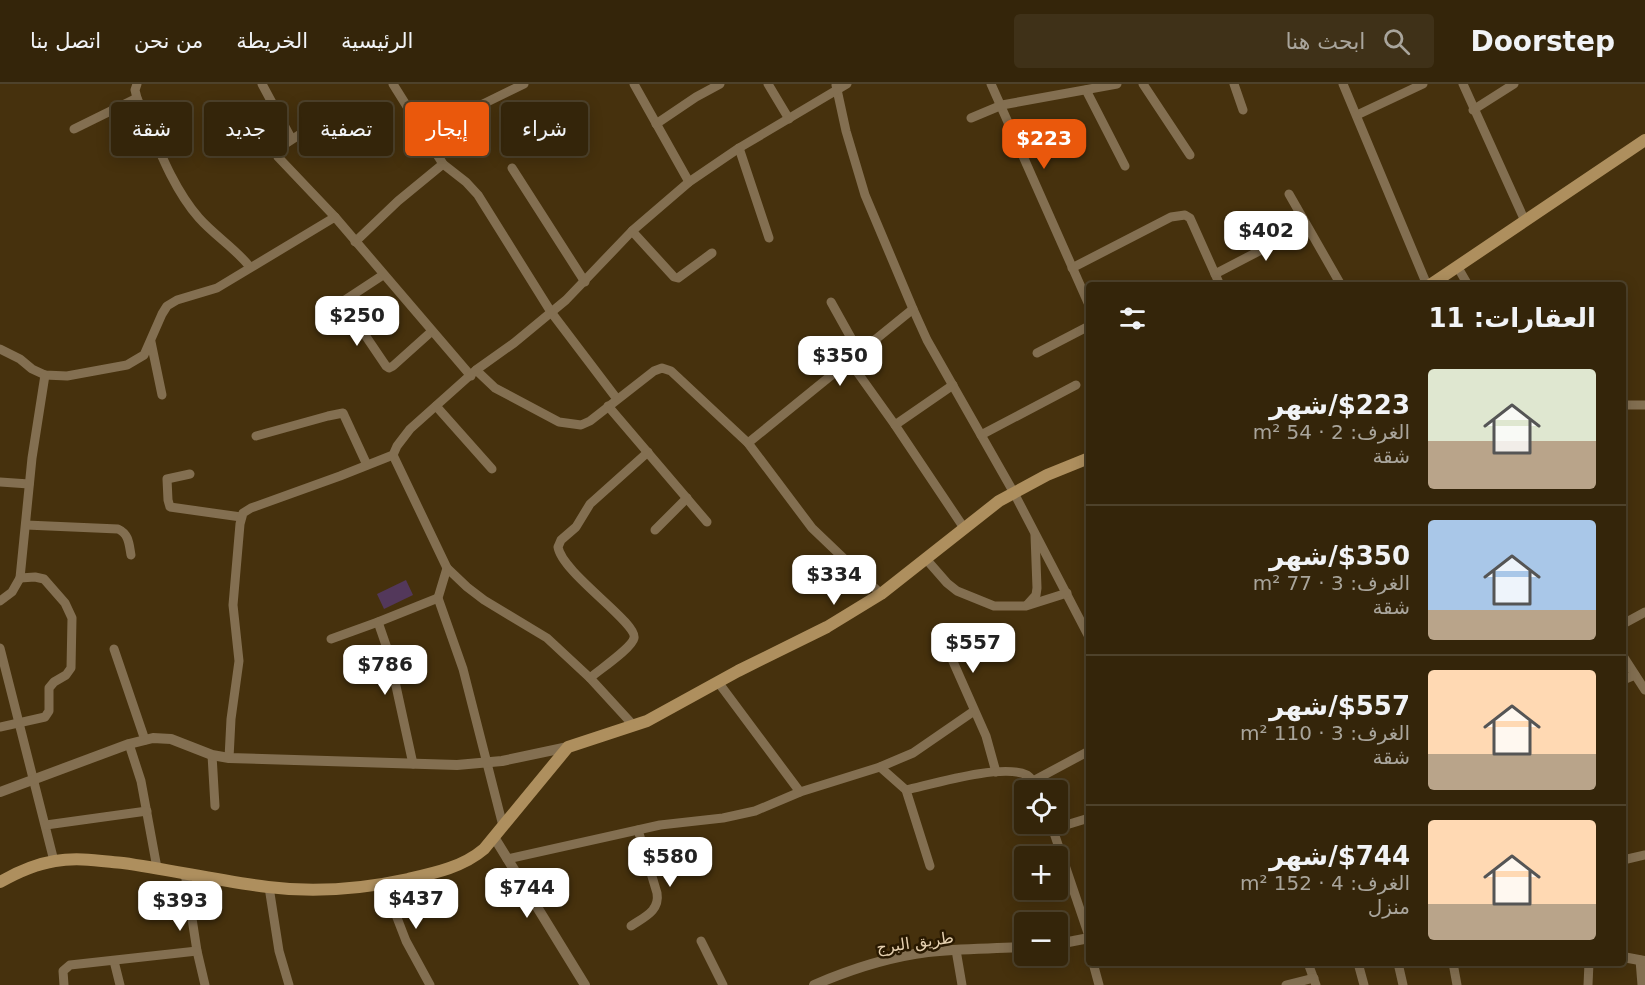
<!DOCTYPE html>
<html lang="ar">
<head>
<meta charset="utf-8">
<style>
  :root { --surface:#34250a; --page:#3f3118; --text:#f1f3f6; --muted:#a9a59c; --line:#4e422b; --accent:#ea580c }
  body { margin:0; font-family:"DejaVu Sans","Noto Naskh Arabic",sans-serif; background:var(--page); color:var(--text); direction:rtl; height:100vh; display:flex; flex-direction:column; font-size:22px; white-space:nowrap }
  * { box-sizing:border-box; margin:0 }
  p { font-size:20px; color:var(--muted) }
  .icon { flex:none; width:33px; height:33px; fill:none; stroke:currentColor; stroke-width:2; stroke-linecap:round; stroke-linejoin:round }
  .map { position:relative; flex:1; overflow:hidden; direction:ltr }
  .side { position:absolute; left:1086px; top:198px; width:540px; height:684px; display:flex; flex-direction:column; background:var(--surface); border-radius:6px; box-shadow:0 3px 15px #0003,0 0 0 2px var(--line); direction:rtl }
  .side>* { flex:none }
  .top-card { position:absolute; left:18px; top:18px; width:570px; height:54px; direction:rtl; display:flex; gap:12px }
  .tools { position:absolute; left:1014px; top:696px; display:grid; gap:12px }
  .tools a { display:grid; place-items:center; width:54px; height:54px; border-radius:6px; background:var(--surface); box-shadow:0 3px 15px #0003,0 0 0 2px var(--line); font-size:30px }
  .price { position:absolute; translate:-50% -51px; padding:0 14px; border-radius:12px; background:#fff; color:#222; font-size:20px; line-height:39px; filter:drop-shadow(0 2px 3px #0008) }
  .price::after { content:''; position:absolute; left:50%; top:36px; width:18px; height:14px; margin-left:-9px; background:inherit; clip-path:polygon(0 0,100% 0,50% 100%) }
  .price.current { background:var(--accent); color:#fff }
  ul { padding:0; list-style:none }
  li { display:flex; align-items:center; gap:18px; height:150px; padding:0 30px }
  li+li { border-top:2px solid var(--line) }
  li span { display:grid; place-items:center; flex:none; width:168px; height:120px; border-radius:6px; color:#555 }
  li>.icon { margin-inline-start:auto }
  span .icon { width:72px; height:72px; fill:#fffc; stroke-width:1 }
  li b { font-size:26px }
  h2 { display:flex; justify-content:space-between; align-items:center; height:72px; padding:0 30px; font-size:26px }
  .tag { padding:0 21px; border-radius:6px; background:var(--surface); box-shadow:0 3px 15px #0003,0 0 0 2px var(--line); font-size:21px; line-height:54px }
  .tag.current { background:var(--accent); color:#fff }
  header { display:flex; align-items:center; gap:36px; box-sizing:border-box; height:84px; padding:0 30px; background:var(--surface); border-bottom:2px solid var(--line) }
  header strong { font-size:28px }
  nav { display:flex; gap:33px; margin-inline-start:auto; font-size:21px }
  .search { width:420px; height:54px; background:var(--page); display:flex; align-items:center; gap:15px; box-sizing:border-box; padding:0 21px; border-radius:6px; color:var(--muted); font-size:22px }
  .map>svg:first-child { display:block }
  .green { fill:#53385b }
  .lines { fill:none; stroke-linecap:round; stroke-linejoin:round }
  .minor { stroke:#836f51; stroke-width:9 }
  .tertiary { stroke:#836f51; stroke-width:10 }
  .secondary { stroke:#ae8f5e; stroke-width:12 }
  .labels { text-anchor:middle; stroke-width:5; stroke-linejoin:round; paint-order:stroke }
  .street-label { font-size:16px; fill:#e5d0b0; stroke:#291900 }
</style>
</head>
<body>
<header>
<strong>Doorstep</strong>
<div class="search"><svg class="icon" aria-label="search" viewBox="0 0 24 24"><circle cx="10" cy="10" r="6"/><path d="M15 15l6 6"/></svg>ابحث هنا</div>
<nav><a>الرئيسية</a><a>الخريطة</a><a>من نحن</a><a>اتصل بنا</a></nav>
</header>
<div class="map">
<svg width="1645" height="901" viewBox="0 0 1645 901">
  <rect width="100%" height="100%" fill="#46310d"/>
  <path class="green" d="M406 496 413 511 384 525 377 510Z"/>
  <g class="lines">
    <g class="minor">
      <path d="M137 0 135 6 137 14C155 54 170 101 199 134 215 152 235 164 250 183"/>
      <path d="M262 0 291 54"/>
      <path d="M393 0 443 80 466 98 478 111 551 228 617 315"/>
      <path d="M634 0 689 98"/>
      <path d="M768 0 789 35"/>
      <path d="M991 0 1089 221"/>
      <path d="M1143 0 1190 71"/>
      <path d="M1234 0 1243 26"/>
      <path d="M1343 0 1427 201"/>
      <path d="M1463 0 1525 137"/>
      <path d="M836 1 846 47 865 111 913 225 927 256 1014 409 1089 553"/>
      <path d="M1086 6 1125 82"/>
      <path d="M1473 26 1514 0"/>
      <path d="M331 30 276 66 278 73 335 133"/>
      <path d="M1357 31 1423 0"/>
      <path d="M971 34 1002 21 1117 0"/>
      <path d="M656 40 696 13 720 0"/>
      <path d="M74 45 137 14"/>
      <path d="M430 58 483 20 524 0"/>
      <path d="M739 64 769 154"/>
      <path d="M512 84 585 198"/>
      <path d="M1289 110 1341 201"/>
      <path d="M632 147 674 193 678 194 712 169"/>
      <path d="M355 158 398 117 443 80"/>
      <path d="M1457 182 1468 201"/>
      <path d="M1072 184 1171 133 1185 131 1190 134 1220 201"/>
      <path d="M1215 190 1263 165 1309 148"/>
      <path d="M383 191 345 216 344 220 386 282 389 284 393 282 432 247"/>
      <path d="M831 218 860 270"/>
      <path d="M151 258 162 311"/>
      <path d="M0 265 20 275 32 285 45 291 67 292 127 281 144 271 162 230 167 222 177 216 217 204 335 133 471 292"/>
      <path d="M1037 269 1089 242"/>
      <path d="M850 278 895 341 964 444"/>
      <path d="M476 286 495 304 559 338 581 341 590 337 654 287 662 284 671 287 748 359 812 444 881 510"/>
      <path d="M1623 321H1645"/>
      <path d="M436 322 492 385"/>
      <path d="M608 322 707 438"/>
      <path d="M895 341 953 301"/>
      <path d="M981 351 1076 301"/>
      <path d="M256 352 328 332 343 329 367 381"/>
      <path d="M748 359 913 225"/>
      <path d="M393 371 447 484 467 503 484 516 547 554 590 594 634 642"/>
      <path d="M190 390 167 395 168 416 170 423 241 433"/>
      <path d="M0 398 29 400"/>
      <path d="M26 441 118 445C129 450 129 460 131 471"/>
      <path d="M655 446 687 414"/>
      <path d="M926 475 947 499 957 507 994 522H1026L1067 509"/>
      <path d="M447 484 438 514 463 585 503 742"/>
      <path d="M0 517 12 508 20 494 32 374 45 291"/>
      <path d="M1027 521 1036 511 1037 504 1035 451"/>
      <path d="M378 538 389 570 413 680"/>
      <path d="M1623 540 1645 528"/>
      <path d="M331 555 378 538 438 514"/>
      <path d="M0 564 54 777"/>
      <path d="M947 564 986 652 996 688"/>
      <path d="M114 565 145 656"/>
      <path d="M1623 572 1645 606"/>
      <path d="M590 594C599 586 632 564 634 554 638 539 562 489 558 463L561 456 576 443 590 420 648 368"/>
      <path d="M1623 596 1635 591"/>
      <path d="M718 598 800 708"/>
      <path d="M0 643 45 633 49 627V604L54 598 66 591 71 584 72 534 65 519 44 495 35 493 20 494"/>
      <path d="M129 660 141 697 157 784"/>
      <path d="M212 671 215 722"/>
      <path d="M229 674 231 635 239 577 233 521 240 440 243 429 251 424 340 392 393 371 397 362 410 345 476 286 514 259 566 216 632 147 689 98 739 64 847 0"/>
      <path d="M880 683 906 706 930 782"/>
      <path d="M1033 697 1089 667"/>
      <path d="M906 706C933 700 1002 679 1027 691 1033 695 1035 700 1037 706"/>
      <path d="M1051 740 1089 852"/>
      <path d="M46 741 147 727"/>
      <path d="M1053 745 1089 734"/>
      <path d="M507 775 660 741 723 734 755 727 800 708 880 683 913 669 974 627"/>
      <path d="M1623 776 1645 771"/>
      <path d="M185 789 197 867 205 901"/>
      <path d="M384 800 406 857 430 901"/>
      <path d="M269 803 279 867 289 901"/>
      <path d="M631 842C644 833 660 827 657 809L638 746"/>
      <path d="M701 857 723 901"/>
      <path d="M956 866 962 901"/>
      <path d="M1640 876 1642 901"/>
      <path d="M114 877 120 901"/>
      <path d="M1093 879 1099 901"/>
      <path d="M1308 879 1316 901"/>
      <path d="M1358 879 1364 901"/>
      <path d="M1398 879 1403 901"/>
      <path d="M1453 879 1457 901"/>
      <path d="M64 901 63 887 70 881 197 867"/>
      <path d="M1286 901 1314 894"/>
      <path d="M1588 901 1589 879"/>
    </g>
    <g class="tertiary">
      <path d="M0 708 129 660 153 654 171 655 212 671 229 674 457 681 502 677 568 663"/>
      <path d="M494 753 585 901"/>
      <path d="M1058 860 1089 854"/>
      <path d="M1623 873 1645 877"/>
      <path d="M814 901C851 885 888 873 928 868 960 864 992 865 1024 863"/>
    </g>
    <g class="secondary">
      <path d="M1430 201 1645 56"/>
      <path d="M0 798C16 789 36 780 55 777 78 773 101 777 123 779 172 786 219 797 268 803 315 809 362 805 408 795 435 789 463 783 484 765L568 663 647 637 738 587 827 543 881 510 999 417 1047 391 1089 374"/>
    </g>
  </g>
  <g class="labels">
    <g class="street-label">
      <text transform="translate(915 858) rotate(-8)" y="6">طريق البرج</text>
    </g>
  </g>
</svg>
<div class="tools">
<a><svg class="icon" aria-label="locate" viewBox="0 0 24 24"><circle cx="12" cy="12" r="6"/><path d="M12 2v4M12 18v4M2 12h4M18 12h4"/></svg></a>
<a>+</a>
<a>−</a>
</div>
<b class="price current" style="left:1044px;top:86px">$223</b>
<b class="price" style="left:1266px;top:178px">$402</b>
<b class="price" style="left:357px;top:263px">$250</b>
<b class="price" style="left:840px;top:303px">$350</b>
<b class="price" style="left:834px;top:522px">$334</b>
<b class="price" style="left:973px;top:590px">$557</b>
<b class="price" style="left:385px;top:612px">$786</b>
<b class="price" style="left:670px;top:804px">$580</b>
<b class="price" style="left:527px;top:835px">$744</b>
<b class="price" style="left:416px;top:846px">$437</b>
<b class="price" style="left:180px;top:848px">$393</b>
<div class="top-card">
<a class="tag">شراء</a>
<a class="tag current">إيجار</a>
<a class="tag">تصفية</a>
<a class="tag">جديد</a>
<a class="tag">شقة</a>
</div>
<section class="side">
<h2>العقارات: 11<svg class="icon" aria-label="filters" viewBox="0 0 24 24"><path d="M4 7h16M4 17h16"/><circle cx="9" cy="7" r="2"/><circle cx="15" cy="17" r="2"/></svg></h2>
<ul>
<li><span style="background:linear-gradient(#dfe7d0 60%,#b9a48a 0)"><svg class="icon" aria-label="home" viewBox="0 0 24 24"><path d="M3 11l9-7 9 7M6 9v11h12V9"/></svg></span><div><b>$223/شهر</b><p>الغرف: 2 · 54 m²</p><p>شقة</p></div></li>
<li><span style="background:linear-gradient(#a9c7e8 75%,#b9a48a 0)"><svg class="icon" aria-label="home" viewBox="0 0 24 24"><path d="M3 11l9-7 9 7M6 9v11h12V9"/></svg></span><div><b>$350/شهر</b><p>الغرف: 3 · 77 m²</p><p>شقة</p></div></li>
<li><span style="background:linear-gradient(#ffd9b3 70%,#b9a48a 0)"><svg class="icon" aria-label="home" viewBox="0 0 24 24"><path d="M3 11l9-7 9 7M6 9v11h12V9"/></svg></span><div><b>$557/شهر</b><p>الغرف: 3 · 110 m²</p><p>شقة</p></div></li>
<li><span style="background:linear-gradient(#ffd9b3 70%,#b9a48a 0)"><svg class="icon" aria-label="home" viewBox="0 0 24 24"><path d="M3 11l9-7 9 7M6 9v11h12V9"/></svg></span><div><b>$744/شهر</b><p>الغرف: 4 · 152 m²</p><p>منزل</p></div></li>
</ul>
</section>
</div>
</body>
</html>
